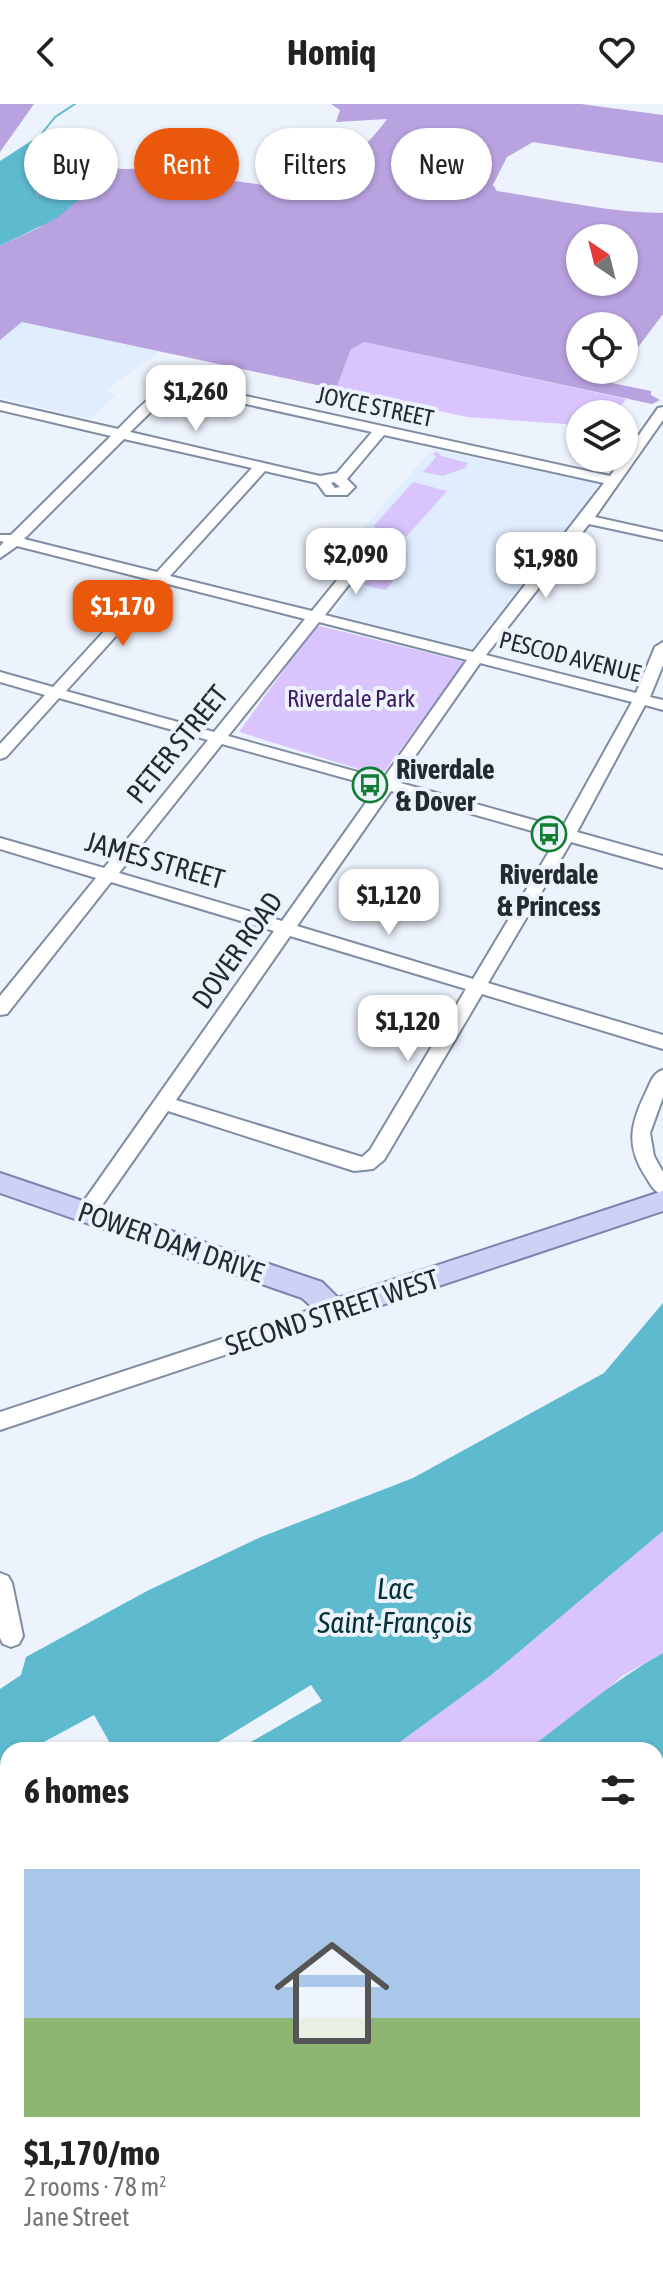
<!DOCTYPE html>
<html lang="en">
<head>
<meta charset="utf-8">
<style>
  :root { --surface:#fff; --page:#f6f6f6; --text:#222; --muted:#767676; --accent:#ea580c }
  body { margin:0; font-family:"Asap Condensed",sans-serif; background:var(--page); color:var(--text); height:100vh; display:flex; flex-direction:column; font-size:30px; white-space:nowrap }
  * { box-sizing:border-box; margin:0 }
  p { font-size:26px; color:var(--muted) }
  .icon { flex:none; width:44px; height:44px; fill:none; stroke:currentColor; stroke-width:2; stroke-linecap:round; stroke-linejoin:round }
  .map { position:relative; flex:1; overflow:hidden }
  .drawer { position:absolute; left:0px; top:1638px; width:664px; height:538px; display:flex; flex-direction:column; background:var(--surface); border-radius:24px 24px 0 0; box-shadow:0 2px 6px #0004 }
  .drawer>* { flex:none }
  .guide { position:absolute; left:24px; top:24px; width:616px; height:72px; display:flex; gap:16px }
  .needle { width:52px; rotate:325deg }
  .tools { position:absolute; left:566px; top:120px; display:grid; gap:16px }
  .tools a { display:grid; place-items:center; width:72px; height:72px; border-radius:50%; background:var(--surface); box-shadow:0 2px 6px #0004; font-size:40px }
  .price { position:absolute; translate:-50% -68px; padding:0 18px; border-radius:16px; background:#fff; color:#222; font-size:26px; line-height:52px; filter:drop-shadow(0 2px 4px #0008) }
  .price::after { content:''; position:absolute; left:50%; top:48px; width:24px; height:18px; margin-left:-12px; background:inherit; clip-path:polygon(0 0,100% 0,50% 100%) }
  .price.selected { background:var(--accent); color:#fff }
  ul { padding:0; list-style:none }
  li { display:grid; align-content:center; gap:16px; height:424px; padding:0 24px }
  li span { display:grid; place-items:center; height:248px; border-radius:0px; color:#555 }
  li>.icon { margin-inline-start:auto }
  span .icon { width:144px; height:144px; fill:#fffc; stroke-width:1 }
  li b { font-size:34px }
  h2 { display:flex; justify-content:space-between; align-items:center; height:96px; padding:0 24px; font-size:34px }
  .chip { padding:0 28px; border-radius:36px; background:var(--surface); box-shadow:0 2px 6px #0004; font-size:28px; line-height:72px }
  .chip.selected { background:var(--accent); color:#fff }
  header { display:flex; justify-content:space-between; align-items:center; height:104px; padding:0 24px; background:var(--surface); font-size:36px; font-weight:700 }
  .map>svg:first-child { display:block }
  .built { fill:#e0edff }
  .green { fill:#d9c4fe }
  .forest { fill:#b9a2e0; fill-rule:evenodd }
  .water { fill:#5ebace }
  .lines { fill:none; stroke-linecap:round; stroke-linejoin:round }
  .stream { stroke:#5ebace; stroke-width:2 }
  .minor-casing { stroke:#7e8da3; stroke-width:4 }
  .major-casing { stroke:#7c82ad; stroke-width:4 }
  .minor { fill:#fff; fill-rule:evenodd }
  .major { fill:#cdd1f5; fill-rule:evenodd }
  .labels { text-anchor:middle; stroke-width:8; stroke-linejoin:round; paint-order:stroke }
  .far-street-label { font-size:24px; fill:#242a33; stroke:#edf3fd }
  .far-park-label { font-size:24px; fill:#3d1a63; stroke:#edf3fd }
  .street-label { font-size:28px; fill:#242a33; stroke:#edf3fd }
  .poi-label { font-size:28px; font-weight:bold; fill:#242a33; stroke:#edf3fd; text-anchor:start }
  .water-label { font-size:30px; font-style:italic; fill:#033139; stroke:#edf3fd }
</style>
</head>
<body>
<header><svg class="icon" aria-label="back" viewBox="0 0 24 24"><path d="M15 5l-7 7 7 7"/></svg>Homiq<svg class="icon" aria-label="heart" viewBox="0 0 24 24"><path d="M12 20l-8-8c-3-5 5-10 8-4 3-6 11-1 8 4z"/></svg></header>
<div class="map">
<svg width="663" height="2175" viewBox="0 0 663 2175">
  <rect width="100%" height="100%" fill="#edf3fd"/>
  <g class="built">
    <path d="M22 218 160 248 118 277 106 288 116 291 91 315 0 294V236Z"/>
    <path d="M432 345 601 380 471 546 333 510 384 448 350 439Z"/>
  </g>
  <g class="green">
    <path d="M364 238 626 295 615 310H580V324L565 320 467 313 336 285 351 244Z"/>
    <path d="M438 348 441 352 468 359 465 364 443 372 423 368 436 353 433 349Z"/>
    <path d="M413 378 447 387 407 432 373 423Z"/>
    <path d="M383 458 404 463 386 486 364 481Z"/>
    <path d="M316 521 465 558 381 672 239 628Z"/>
    <path d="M663 1427V1549L622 1572 592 1599 527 1646H389L490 1572Z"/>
    <path d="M8 1856V2008L0 2012V1861Z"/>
  </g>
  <g class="forest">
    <path d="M0 0H34L0 48Z"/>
    <path d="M331 0H581L663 11V59L533 38 507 53 493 81 497 87C553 95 606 108 663 109V210L624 262V222H580V266H621L612 279 651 287V291L660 296 652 300 364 238 351 245 336 285 22 218 0 236V142L40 123 86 78C71 84 51 98 36 91L37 87 69 74 78 66 76 57 88 55C106 66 126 66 146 64L311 88 330 84C346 55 369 41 387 15L336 18 340 6ZM580 134H624V178H580Z"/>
  </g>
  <g class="water">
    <path d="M46 32 61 36 67 42 33 61C47 65 61 55 76 57L78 66 69 74 37 87 36 91 50 93 86 78 94 83 57 114 0 142V57L31 37Z"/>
    <path d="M663 1199V1427L490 1572 389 1646H237L322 1597 311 1581 205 1646H114L94 1611 29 1646H8V1658L0 1662V1585L21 1571 26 1553 147 1487 261 1433 413 1374 604 1269Z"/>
    <path d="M663 1549V2175H0V2012L8 2008V2168H656V1646H527C572 1613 614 1576 663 1549Z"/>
  </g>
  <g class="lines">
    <path class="stream" d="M39 33 55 13 75 0"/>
    <g class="minor-casing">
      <g id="minor">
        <path d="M196 281 610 372 658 304 663 303V316L595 413 663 428V436L589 420 486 551 636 589 655 543 663 538V561L650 593 663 596V606L645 601 577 728 663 752V764L571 738 488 879 663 931V945L482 890 384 1056 373 1065 354 1067 168 1007 93 1114H79L76 1109 79 1104 274 827 111 778 7 910 0 911V892L96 774 0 745V734L104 764 208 636 59 594 6 653 0 655V640L45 591 0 578V568L53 583 151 476 17 442 0 454V442L4 438 0 437V431H11L111 332 0 306V298L118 325C146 298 154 281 196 281ZM176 289H196L372 328 337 369 320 372 130 328 158 301ZM384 331 604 379 473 548 325 511 373 450V444H363L312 507 170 472 265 367 317 379 326 391H347L355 383 347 375ZM124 335 252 364 157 468 24 435ZM334 378 340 383 335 384 331 379ZM164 479 305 515 214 628 66 587ZM319 518 467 556 383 675 228 632ZM480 559 632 598 562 724 397 678ZM222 640 377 683 282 817 119 769ZM391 687 557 734 473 875 297 822ZM290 832 466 885 370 1046 362 1053 176 996Z"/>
        <path d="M663 966V993L650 1029 654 1052 663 1068V1091C654 1088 651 1081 646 1073 626 1043 630 1021 645 990 650 981 652 969 663 966Z"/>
        <path d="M334 1198 341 1200 345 1206 341 1212 0 1326V1308Z"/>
        <path d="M0 1469 8 1472 12 1479 23 1532 19 1540 11 1543 3 1540 0 1534Z"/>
      </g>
    </g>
    <g class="major-casing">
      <path id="major" d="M0 1069 322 1178 338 1194 663 1087V1107L334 1217 324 1214 302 1194 0 1089Z"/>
    </g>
    <use href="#minor" class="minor"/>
    <use href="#major" class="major"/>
  </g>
  <defs>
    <g id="bus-ring" transform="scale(1.8)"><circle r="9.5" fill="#edf3fd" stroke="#117e34" stroke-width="1.5"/><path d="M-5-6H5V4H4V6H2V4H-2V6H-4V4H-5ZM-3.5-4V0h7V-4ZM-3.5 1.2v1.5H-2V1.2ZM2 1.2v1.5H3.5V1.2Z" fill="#117e34"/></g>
  </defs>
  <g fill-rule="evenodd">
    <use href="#bus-ring" x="370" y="681"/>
    <use href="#bus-ring" x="549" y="730"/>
  </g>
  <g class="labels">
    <g class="far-street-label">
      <text transform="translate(375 303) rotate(12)" y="8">JOYCE STREET</text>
      <text transform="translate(570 553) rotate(14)" y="8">PESCOD AVENUE</text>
    </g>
    <g class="far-park-label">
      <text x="351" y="603">Riverdale Park</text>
    </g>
    <g class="street-label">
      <text transform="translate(177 640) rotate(-51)" y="10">PETER STREET</text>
      <text transform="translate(155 756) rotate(16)" y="10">JAMES STREET</text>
      <text transform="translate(237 846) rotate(-55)" y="10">DOVER ROAD</text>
      <text transform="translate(171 1138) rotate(19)" y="10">POWER DAM DRIVE</text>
      <text transform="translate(332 1208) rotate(-18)" y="10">SECOND STREET WEST</text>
    </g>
    <g class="poi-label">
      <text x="396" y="675">Riverdale<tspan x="396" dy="32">&amp; Dover</tspan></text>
      <text x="549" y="780" text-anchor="middle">Riverdale<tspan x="549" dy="32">&amp; Princess</tspan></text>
    </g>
    <g class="water-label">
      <text x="395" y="1495">Lac<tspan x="395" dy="34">Saint-François</tspan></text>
    </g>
  </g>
</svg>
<div class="tools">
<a><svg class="needle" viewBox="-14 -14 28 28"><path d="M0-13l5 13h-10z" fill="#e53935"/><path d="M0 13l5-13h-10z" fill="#767676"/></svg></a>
<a><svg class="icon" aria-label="locate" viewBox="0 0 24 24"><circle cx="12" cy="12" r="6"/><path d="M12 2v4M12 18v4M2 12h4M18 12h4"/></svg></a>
<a><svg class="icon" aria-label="layers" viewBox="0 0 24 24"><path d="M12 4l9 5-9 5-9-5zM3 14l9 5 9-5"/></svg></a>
</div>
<b class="price" style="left:196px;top:329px">$1,260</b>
<b class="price" style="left:356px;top:492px">$2,090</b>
<b class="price" style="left:546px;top:496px">$1,980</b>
<b class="price selected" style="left:123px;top:544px">$1,170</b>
<b class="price" style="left:389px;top:833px">$1,120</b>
<b class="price" style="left:408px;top:959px">$1,120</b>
<div class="guide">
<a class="chip">Buy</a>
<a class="chip selected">Rent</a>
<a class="chip">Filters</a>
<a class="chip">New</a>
</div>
<section class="drawer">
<h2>6 homes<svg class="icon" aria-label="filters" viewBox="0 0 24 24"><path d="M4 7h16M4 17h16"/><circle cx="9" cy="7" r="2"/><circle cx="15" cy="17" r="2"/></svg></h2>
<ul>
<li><span style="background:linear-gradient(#a9c7e8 60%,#8fb573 0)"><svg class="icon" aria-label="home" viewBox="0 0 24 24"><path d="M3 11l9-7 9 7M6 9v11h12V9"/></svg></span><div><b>$1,170/mo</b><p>2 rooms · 78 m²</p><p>Jane Street</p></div></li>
</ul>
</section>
</div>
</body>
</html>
